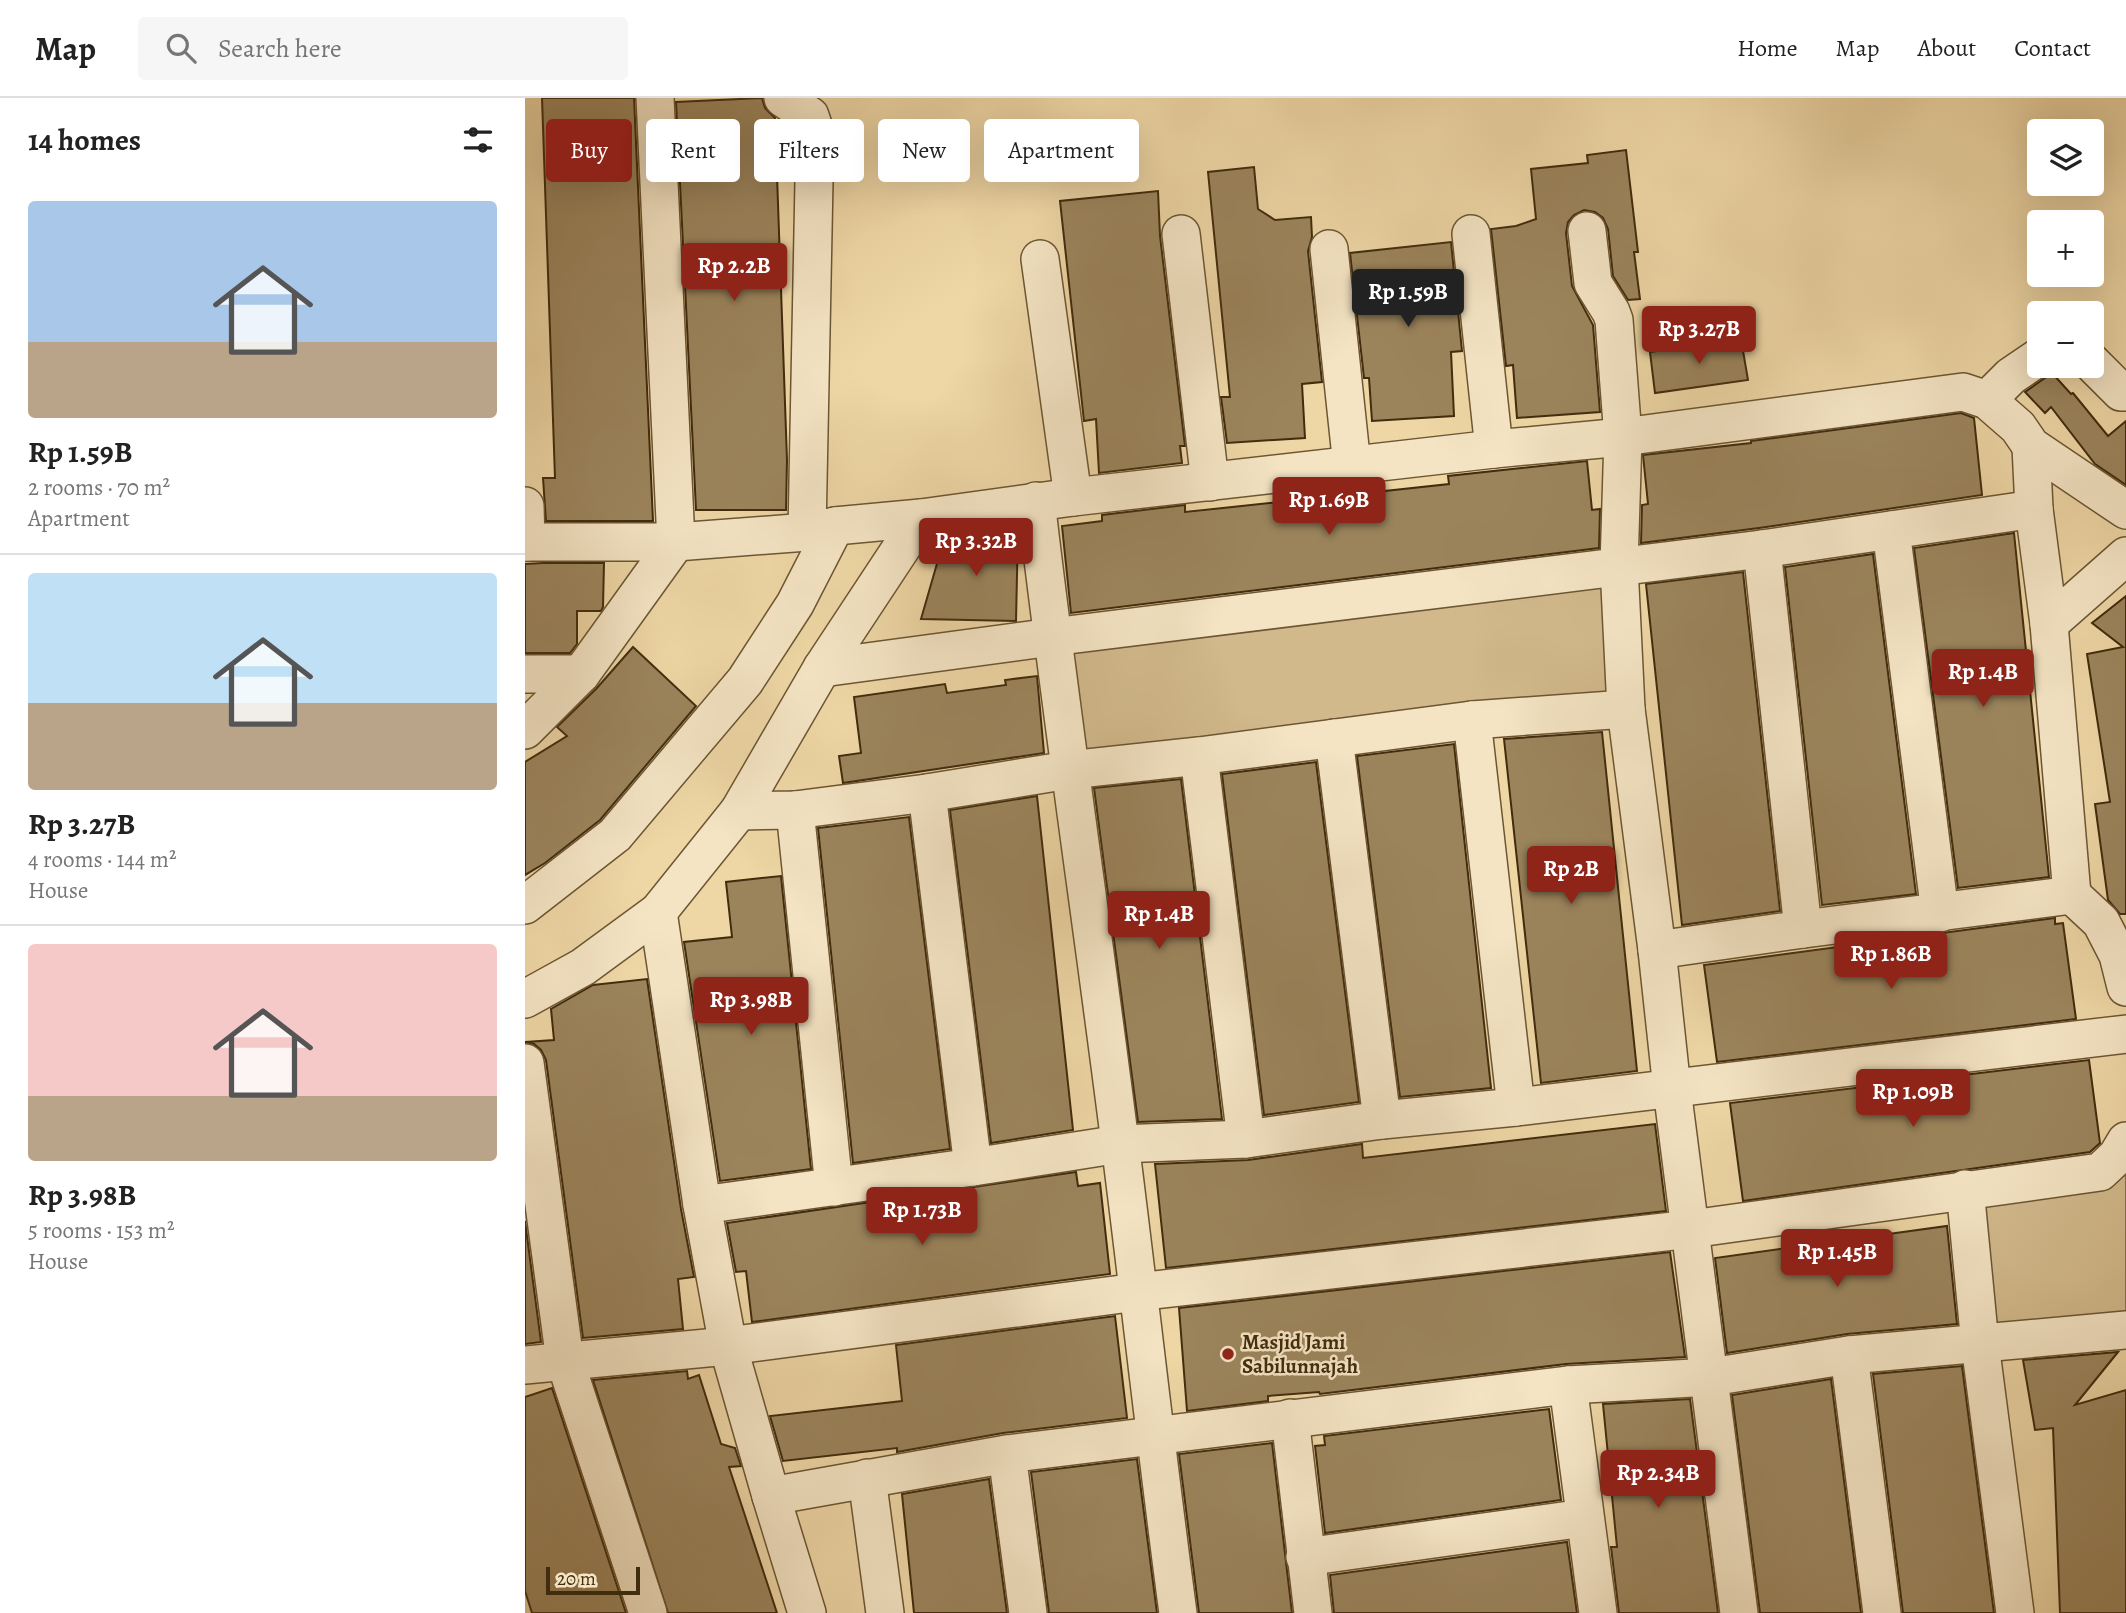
<!DOCTYPE html>
<html lang="en">
<head>
<meta charset="utf-8">
<style>
  :root { --surface:#fff; --page:#f6f6f6; --text:#222; --muted:#767676; --line:#e0e0e0; --accent:#8f2418 }
  body { margin:0; font-family:Alegreya,serif; background:var(--page); color:var(--text); height:100vh; display:flex; flex-direction:column; font-size:26px; white-space:nowrap }
  * { box-sizing:border-box; margin:0 }
  p { font-size:23px; color:var(--muted) }
  .icon { flex:none; width:38px; height:38px; fill:none; stroke:currentColor; stroke-width:2; stroke-linecap:round; stroke-linejoin:round }
  .map { position:relative; flex:1; overflow:hidden }
  .side { display:flex; flex-direction:column; background:var(--surface); width:525px }
  .side>* { flex:none }
  .guide { position:absolute; left:21px; top:21px; width:665px; height:63px; display:flex; gap:14px }
  .buttons { position:absolute; left:1502px; top:21px; display:grid; gap:14px }
  .buttons a { display:grid; place-items:center; width:77px; height:77px; border-radius:7px; background:var(--surface); box-shadow:0 7px 28px #0002; font-size:35px }
  .scale { position:absolute; left:21px; bottom:18px; width:94px; box-sizing:border-box; padding-left:7px; border:4px solid #412c0d; border-top:0; font-size:19px; line-height:24px; white-space:nowrap; color:#412c0d; -webkit-text-stroke:5px #f4e4c4; paint-order:stroke }
  .price { position:absolute; translate:-50% -60px; padding:0 16px; border-radius:7px; background:var(--accent); color:#fff; font-size:23px; line-height:46px; filter:drop-shadow(0 2px 4px #0008) }
  .price::after { content:''; position:absolute; left:50%; top:42px; width:21px; height:16px; margin-left:-10px; background:inherit; clip-path:polygon(0 0,100% 0,50% 100%) }
  .price.on { background:#222; color:#fff }
  ul { padding:0; list-style:none }
  li { display:grid; align-content:center; gap:14px; height:371px; padding:0 28px }
  li+li { border-top:2px solid var(--line) }
  li span { display:grid; place-items:center; height:217px; border-radius:7px; color:#555 }
  li>.icon { margin-inline-start:auto }
  span .icon { width:126px; height:126px; fill:#fffc; stroke-width:1 }
  li b { font-size:30px }
  h2 { display:flex; justify-content:space-between; align-items:center; height:84px; padding:0 28px; font-size:30px }
  .pill { padding:0 24px; border-radius:7px; background:var(--surface); box-shadow:0 7px 28px #0002; font-size:24px; line-height:63px }
  .pill.on { background:var(--accent); color:#fff }
  header { display:flex; align-items:center; gap:42px; box-sizing:border-box; height:98px; padding:0 35px; background:var(--surface); border-bottom:2px solid var(--line) }
  header strong { font-size:33px }
  nav { display:flex; gap:38px; margin-inline-start:auto; font-size:24px }
  .search { width:490px; height:63px; background:var(--page); display:flex; align-items:center; gap:18px; box-sizing:border-box; padding:0 24px; border-radius:7px; color:var(--muted); font-size:26px }
  main { display:flex; flex:1; min-height:0 }
  .map>svg:first-child { display:block }
  .green { fill:#d1b98b; stroke:#89724c; stroke-width:2 }
  .building { fill:#9b845c; stroke:#412c0d; stroke-width:2 }
  .lines { fill:none; stroke-linecap:round; stroke-linejoin:round }
  .minor-casing { stroke:#6c5633; stroke-width:40 }
  .minor { stroke:#f4e4c4; stroke-width:37 }
  .poi-dot { fill:#8f2418; stroke:#f4e4c4; stroke-width:2.5 }
  .labels { text-anchor:middle; stroke-width:5; stroke-linejoin:round; paint-order:stroke }
  .poi-label { font-size:21px; font-weight:bold; fill:#412c0d; stroke:#f4e4c4; text-anchor:start }
</style>
</head>
<body>
<header>
<strong>Map</strong>
<div class="search"><svg class="icon" aria-label="search" viewBox="0 0 24 24"><circle cx="10" cy="10" r="6"/><path d="M15 15l6 6"/></svg>Search here</div>
<nav><a>Home</a><a>Map</a><a>About</a><a>Contact</a></nav>
</header>
<main>
<section class="side">
<h2>14 homes<svg class="icon" aria-label="filters" viewBox="0 0 24 24"><path d="M4 7h16M4 17h16"/><circle cx="9" cy="7" r="2"/><circle cx="15" cy="17" r="2"/></svg></h2>
<ul>
<li><span style="background:linear-gradient(#a9c7e8 65%,#b9a48a 0)"><svg class="icon" aria-label="home" viewBox="0 0 24 24"><path d="M3 11l9-7 9 7M6 9v11h12V9"/></svg></span><div><b>Rp 1.59B</b><p>2 rooms · 70 m²</p><p>Apartment</p></div></li>
<li><span style="background:linear-gradient(#bfe0f5 60%,#b9a48a 0)"><svg class="icon" aria-label="home" viewBox="0 0 24 24"><path d="M3 11l9-7 9 7M6 9v11h12V9"/></svg></span><div><b>Rp 3.27B</b><p>4 rooms · 144 m²</p><p>House</p></div></li>
<li><span style="background:linear-gradient(#f6c9c9 70%,#b9a48a 0)"><svg class="icon" aria-label="home" viewBox="0 0 24 24"><path d="M3 11l9-7 9 7M6 9v11h12V9"/></svg></span><div><b>Rp 3.98B</b><p>5 rooms · 153 m²</p><p>House</p></div></li>
</ul>
</section>
<div class="map">
<svg width="1601" height="1515" viewBox="0 0 1601 1515">
  <rect width="100%" height="100%" fill="#eed6a5"/>
  <filter id="stains"><feTurbulence type="fractalNoise" baseFrequency=".00286" numOctaves="4"/><feColorMatrix values="0 0 0 0 .2 0 0 0 0 .09 0 0 0 0 .02 0 0 0 .5 -.17"/></filter>
  <radialGradient id="worn" r=".72"><stop offset=".6" stop-color="#630" stop-opacity="0"/><stop offset="1" stop-color="#630" stop-opacity=".3"/></radialGradient>
  <g class="green">
    <path d="M1095 471 1102 610 536 676 519 541Z"/>
    <path d="M1585 1075 1601 1078V1225L1460 1234 1441 1094Z"/>
  </g>
  <g class="building">
    <path d="M17 0H109L128 423H21L18 380H30Z"/>
    <path d="M237 0 240 10 250 20 262 362 261 412H171L151 4Z"/>
    <path d="M1101 52 1113 154H1109L1115 201 1103 202 1088 178 1083 131 1078 120 1070 114 1059 112 1049 117 1043 124 1041 135 1047 188 1068 227 1075 314 992 320 988 267 981 268 966 131 991 128 1011 121 1006 71 1063 65 1062 57Z"/>
    <path d="M729 69 733 111 750 122 786 119 787 139 783 153 797 284 777 286 780 340 702 345 696 299H705L683 74Z"/>
    <path d="M633 93 635 138 660 348H655L657 365 574 375 571 321 559 323 535 103Z"/>
    <path d="M926 144 937 253 926 254 929 318 847 323 844 280H839L825 155Z"/>
    <path d="M1216 241 1223 282 1130 295 1125 254Z"/>
    <path d="M1527 275 1546 296 1548 295 1583 338 1601 323V387L1570 366 1526 309 1520 315 1500 294Z"/>
    <path d="M1436 315 1449 320 1457 397 1234 430 1116 445 1117 407 1123 406 1118 357 1226 345V343Z"/>
    <path d="M1062 363 1067 412 1075 411 1074 450 546 515 537 428 577 423V417L660 407V414L841 395 924 386 923 378Z"/>
    <path d="M478 430H493L491 523 396 521 420 438Z"/>
    <path d="M1489 435 1524 779 1433 790 1389 450Z"/>
    <path d="M1348 456 1391 796 1297 807 1260 469Z"/>
    <path d="M18 465H79L78 509 76 513H52V546L45 555H0V466Z"/>
    <path d="M1218 474 1255 813 1157 827 1121 486Z"/>
    <path d="M1601 498V816H1595L1583 802 1570 706 1585 704 1562 556 1598 549 1567 525Z"/>
    <path d="M108 549 171 608 75 722 20 765 0 777V664L42 638 32 629 71 591Z"/>
    <path d="M512 578 519 655 318 685 314 658 336 655 329 599 420 586 422 595 481 587 480 582Z"/>
    <path d="M1077 634 1112 973 1016 985 979 641Z"/>
    <path d="M929 646 966 990 875 999 832 658Z"/>
    <path d="M791 664 834 1004 739 1017 697 676Z"/>
    <path d="M656 681 697 1021 613 1024 569 690Z"/>
    <path d="M512 698 548 1032 466 1045 425 712Z"/>
    <path d="M384 719 425 1051 328 1065 293 730Z"/>
    <path d="M256 778 286 1071 195 1083 159 844 207 839 201 784Z"/>
    <path d="M1530 820V826L1538 825 1551 921 1192 964 1179 867Z"/>
    <path d="M122 881 156 1111 169 1179 153 1181 158 1231 58 1240 21 962 16 952 9 946 0 944 29 942 26 911 68 887Z"/>
    <path d="M1564 962 1575 1045 1565 1054 1218 1103 1205 1005Z"/>
    <path d="M1130 1026 1141 1113 641 1170 630 1066 723 1062 837 1046 838 1060Z"/>
    <path d="M551 1074 553 1088 575 1085 585 1176 227 1224 221 1173 211 1174 202 1125Z"/>
    <path d="M0 1123 16 1244 0 1246Z"/>
    <path d="M1422 1128 1432 1226 1322 1236 1202 1255 1190 1160Z"/>
    <path d="M1145 1154 1160 1259 1041 1266 795 1296 794 1294 743 1298V1303L662 1313 654 1210Z"/>
    <path d="M590 1218 602 1320 478 1335 372 1354V1350L258 1363 245 1318 377 1303 371 1247Z"/>
    <path d="M1593 1254 1550 1307 1601 1292V1515H1535L1528 1330 1510 1332 1498 1262Z"/>
    <path d="M1437 1268 1469 1515H1378L1348 1276Z"/>
    <path d="M162 1273 163 1281 174 1277 196 1346 210 1350 216 1368 204 1369 252 1515H143L68 1282Z"/>
    <path d="M1306 1281 1336 1515H1235L1207 1297Z"/>
    <path d="M27 1290 101 1515H7L0 1493V1299Z"/>
    <path d="M1165 1301 1193 1515H1094L1086 1449H1092L1078 1306Z"/>
    <path d="M1024 1311 1036 1402 800 1435 790 1348 800 1347 799 1338Z"/>
    <path d="M747 1345 767 1515H674L654 1356Z"/>
    <path d="M612 1361 632 1515H524L506 1374Z"/>
    <path d="M464 1381 482 1515H389L377 1396Z"/>
    <path d="M1042 1444 1052 1515H809L805 1477Z"/>
  </g>
  <g class="lines">
    <g class="minor-casing">
      <g id="minor">
        <path d="M258 0 285 18 290 33 282 434"/>
        <path d="M1062 133 1068 185 1086 214 1089 222 1098 339 1094 468 1101 611"/>
        <path d="M656 136 685 384"/>
        <path d="M946 136 969 351"/>
        <path d="M804 151 827 368"/>
        <path d="M515 161 548 399"/>
        <path d="M1566 264 1596 294H1601"/>
        <path d="M1462 302 1486 278 1514 259"/>
        <path d="M1506 348 1509 411 1524 526 1601 458"/>
        <path d="M511 403C536 618 568 831 595 1045 615 1202 632 1359 653 1515"/>
        <path d="M0 408 1 444"/>
        <path d="M1366 432 1415 815"/>
        <path d="M0 444H151L282 434 310 428 396 420 548 399 969 351 1098 339 1438 294 1462 302 1493 329 1506 348 1601 412"/>
        <path d="M1237 451 1278 831"/>
        <path d="M297 570 527 539 1237 451 1509 411"/>
        <path d="M0 576H56"/>
        <path d="M947 622 991 1009"/>
        <path d="M0 632 56 576 151 444 130 0"/>
        <path d="M809 640 857 1022"/>
        <path d="M674 658 721 1041"/>
        <path d="M402 695 448 1069"/>
        <path d="M270 712 309 1089"/>
        <path d="M214 713 270 712 402 695 544 672 674 658 947 622 1101 611 1132 852 1278 831 1547 797 1524 526"/>
        <path d="M1547 797 1576 824 1593 857 1601 889"/>
        <path d="M0 807 90 737 220 583 270 506 310 428"/>
        <path d="M133 814 177 1107"/>
        <path d="M1132 852 1147 991 1214 1515"/>
        <path d="M0 901 58 869 133 814 214 713 297 570 396 420"/>
        <path d="M0 965 40 1263 123 1515"/>
        <path d="M1440 1091 1455 1246 1490 1515"/>
        <path d="M1324 1257 1357 1515"/>
        <path d="M0 1267 203 1248 612 1194 1166 1131 1575 1074 1592 1058 1601 1043"/>
        <path d="M1043 1287 1073 1515"/>
        <path d="M765 1320 788 1515"/>
        <path d="M342 1380 360 1515"/>
        <path d="M246 1398 482 1356"/>
        <path d="M780 1459 1059 1420"/>
        <path d="M282 1515 246 1398 203 1248 177 1107 448 1069 595 1046 721 1041 857 1022 991 1009 1601 936"/>
        <path d="M503 1515 482 1356 1043 1287 1186 1279 1324 1257 1601 1232"/>
      </g>
    </g>
    <use href="#minor" class="minor"/>
  </g>
  <circle class="poi-dot" cx="703" cy="1256" r="7"/>
  <g class="labels">
    <g class="poi-label">
      <text x="717" y="1251">Masjid Jami<tspan x="717" dy="24">Sabilunnajah</tspan></text>
    </g>
  </g>
  <rect width="100%" height="100%" filter="url(#stains)"/>
  <rect width="100%" height="100%" fill="url(#worn)"/>
</svg>
<div class="buttons">
<a><svg class="icon" aria-label="layers" viewBox="0 0 24 24"><path d="M12 4l9 5-9 5-9-5zM3 14l9 5 9-5"/></svg></a>
<a>+</a>
<a>−</a>
</div>
<div class="scale">20 m</div>
<b class="price" style="left:209px;top:205px">Rp 2.2B</b>
<b class="price on" style="left:883px;top:231px">Rp 1.59B</b>
<b class="price" style="left:1174px;top:268px">Rp 3.27B</b>
<b class="price" style="left:804px;top:439px">Rp 1.69B</b>
<b class="price" style="left:451px;top:480px">Rp 3.32B</b>
<b class="price" style="left:1458px;top:611px">Rp 1.4B</b>
<b class="price" style="left:1046px;top:808px">Rp 2B</b>
<b class="price" style="left:634px;top:853px">Rp 1.4B</b>
<b class="price" style="left:1366px;top:893px">Rp 1.86B</b>
<b class="price" style="left:226px;top:939px">Rp 3.98B</b>
<b class="price" style="left:1388px;top:1031px">Rp 1.09B</b>
<b class="price" style="left:397px;top:1149px">Rp 1.73B</b>
<b class="price" style="left:1312px;top:1191px">Rp 1.45B</b>
<b class="price" style="left:1133px;top:1412px">Rp 2.34B</b>
<div class="guide">
<a class="pill on">Buy</a>
<a class="pill">Rent</a>
<a class="pill">Filters</a>
<a class="pill">New</a>
<a class="pill">Apartment</a>
</div>
</div>
</main>
</body>
</html>
